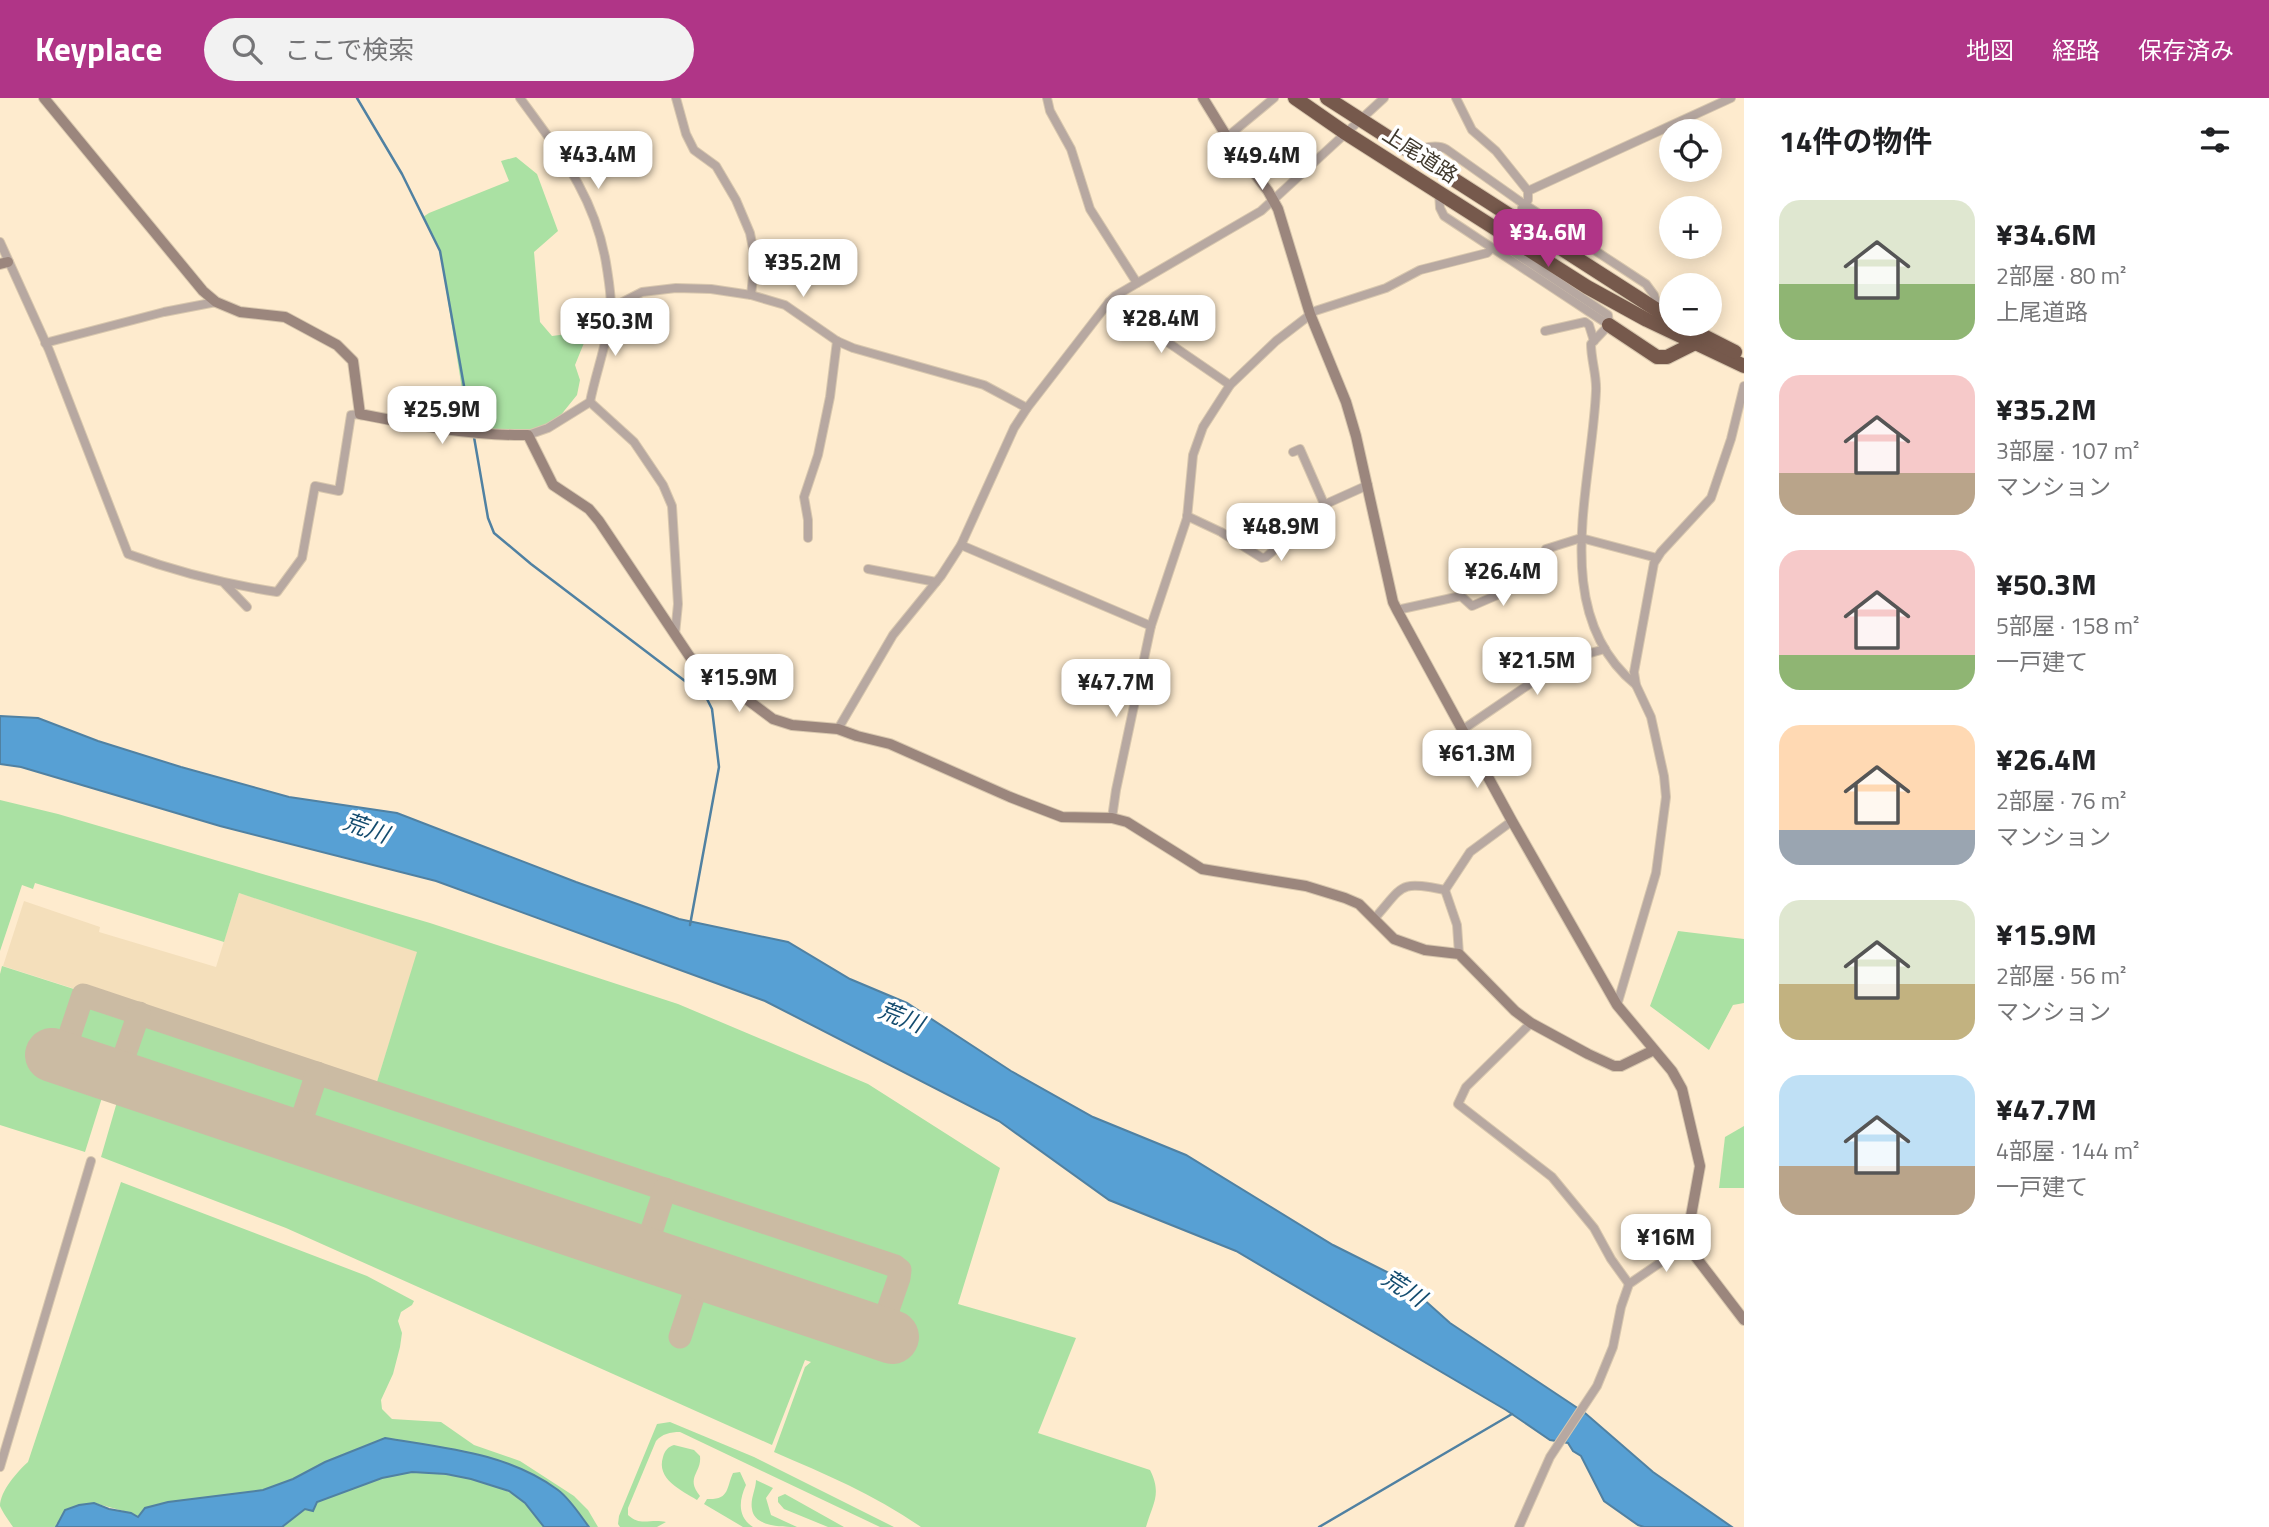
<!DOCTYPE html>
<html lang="ja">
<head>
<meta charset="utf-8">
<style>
  :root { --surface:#fff; --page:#f2f2f2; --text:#202124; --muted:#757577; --accent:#b03587 }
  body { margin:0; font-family:"Titillium Web","Noto Sans JP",sans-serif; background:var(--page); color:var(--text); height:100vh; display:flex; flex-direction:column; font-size:26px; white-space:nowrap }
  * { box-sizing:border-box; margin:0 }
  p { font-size:23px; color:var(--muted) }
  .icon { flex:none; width:38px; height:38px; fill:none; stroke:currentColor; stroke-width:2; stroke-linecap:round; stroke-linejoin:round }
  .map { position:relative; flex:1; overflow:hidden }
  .side { display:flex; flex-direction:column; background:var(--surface); width:525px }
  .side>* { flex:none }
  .tools { position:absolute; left:1659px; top:21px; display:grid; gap:14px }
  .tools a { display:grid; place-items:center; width:63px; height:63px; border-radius:50%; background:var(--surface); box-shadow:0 4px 18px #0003; font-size:35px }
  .price { position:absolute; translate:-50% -60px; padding:0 16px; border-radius:14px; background:#fff; color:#222; font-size:23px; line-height:46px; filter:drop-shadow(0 2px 4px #0008) }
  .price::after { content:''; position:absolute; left:50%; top:42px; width:21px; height:16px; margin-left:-10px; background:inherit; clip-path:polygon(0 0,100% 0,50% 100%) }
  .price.active { background:var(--accent); color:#fff }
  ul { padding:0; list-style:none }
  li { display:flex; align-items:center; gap:21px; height:175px; padding:0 35px }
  li span { display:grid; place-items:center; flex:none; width:196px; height:140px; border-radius:21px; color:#555 }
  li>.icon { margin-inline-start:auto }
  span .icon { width:84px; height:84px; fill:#fffc; stroke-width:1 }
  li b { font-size:30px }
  h2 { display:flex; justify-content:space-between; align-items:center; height:84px; padding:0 35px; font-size:30px }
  header { display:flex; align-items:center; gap:42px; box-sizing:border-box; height:98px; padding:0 35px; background:var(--accent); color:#fff }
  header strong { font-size:33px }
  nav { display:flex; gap:38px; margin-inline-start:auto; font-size:24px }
  .search { width:490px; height:63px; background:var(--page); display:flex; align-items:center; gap:18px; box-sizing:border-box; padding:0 24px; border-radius:38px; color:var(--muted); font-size:26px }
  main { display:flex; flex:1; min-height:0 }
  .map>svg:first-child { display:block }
  .built { fill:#f4dfbb }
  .green { fill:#aae1a3 }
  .water { fill:#57a0d4; stroke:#5081a2; stroke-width:2 }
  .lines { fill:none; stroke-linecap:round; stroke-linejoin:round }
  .stream { stroke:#5081a2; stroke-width:2.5 }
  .taxiway { stroke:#cbbba3; stroke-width:23 }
  .runway { stroke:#cbbba3; stroke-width:54 }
  .street-casing { stroke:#d8c7ae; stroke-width:10 }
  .secondary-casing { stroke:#d8c7ae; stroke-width:12 }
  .highway-casing { stroke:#d8c7ae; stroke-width:16 }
  .street { stroke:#b7a8a1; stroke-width:8 }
  .secondary { stroke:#9b867d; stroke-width:10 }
  .highway { stroke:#76594c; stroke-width:14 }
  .labels { text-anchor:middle; stroke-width:7; stroke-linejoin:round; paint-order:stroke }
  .street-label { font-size:21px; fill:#40392d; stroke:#fff }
  .water-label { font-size:23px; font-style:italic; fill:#144c6f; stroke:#fff }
</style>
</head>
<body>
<header>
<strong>Keyplace</strong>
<div class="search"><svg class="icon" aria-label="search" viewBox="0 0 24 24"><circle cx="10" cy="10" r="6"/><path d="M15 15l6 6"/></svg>ここで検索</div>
<nav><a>地図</a><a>経路</a><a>保存済み</a></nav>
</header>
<main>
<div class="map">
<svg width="1744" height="1429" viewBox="0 0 1744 1429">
  <rect width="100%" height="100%" fill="#feebce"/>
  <path class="built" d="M239 795 418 854 376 987 3 868 24 803 100 829 99 834 216 869Z"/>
  <g class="green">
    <path d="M516 59 537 76 558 133 534 154 540 224 552 238 575 235 586 240 575 267 580 282 577 297 552 328 528 337 469 335 440 153 423 119 429 115 509 83 501 63Z"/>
    <path d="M0 702 58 716 430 825 678 906 868 986 1000 1070 958 1206 1076 1240 1038 1335 1150 1372C1162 1396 1153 1405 1146 1429H921C875 1397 825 1376 774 1354L805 1269 811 1264 805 1262 772 1347 286 1130 101 1059 119 997 890 1253 901 1228 891 1224 909 1167 376 987 417 854 239 795 224 844 35 785 33 791 22 787 0 853Z"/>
    <path d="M1678 833 1744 841V905L1733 907 1709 952 1650 908Z"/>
    <path d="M2 868 80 893 61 944 52 942 44 973 105 990 85 1054 0 1027V876Z"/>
    <path d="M86 905 128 917 114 960 73 948Z"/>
    <path d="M143 924 308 981 292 1022 129 965Z"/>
    <path d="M322 986 656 1095 641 1139 308 1029Z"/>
    <path d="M1744 1028V1090H1719L1725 1039Z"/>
    <path d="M121 1084 367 1178 414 1203 412 1207 401 1214 398 1223 402 1235 400 1249 393 1276 381 1302 382 1311 392 1321 441 1324 474 1347 520 1363 574 1398 588 1412 598 1429H589L574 1410 385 1340 325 1364 293 1381 263 1392 168 1404 138 1419 131 1415 94 1405 56 1426V1429H13C9 1423 3 1415 0 1408 0 1393 18 1373 28 1364Z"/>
    <path d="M669 1100 892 1175 877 1219 655 1144Z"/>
    <path d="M670 1324 754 1359 894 1429H880L680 1334C670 1334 662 1336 656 1343L628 1410V1417C641 1429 650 1420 666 1424L657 1429H620L618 1426 619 1418 657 1326Z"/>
    <path d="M674 1347 694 1352 700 1358C702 1375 685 1379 700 1398L697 1402C681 1392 656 1381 663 1359 665 1352 668 1349 674 1347Z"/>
    <path d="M412 1374C460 1377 518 1381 544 1429H282L305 1411 313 1413 317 1404 382 1380Z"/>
    <path d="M740 1374 746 1387C739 1402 737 1419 753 1429H743L704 1406 707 1401C730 1402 726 1390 733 1375Z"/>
    <path d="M756 1382 773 1390 766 1400 771 1417 797 1429C783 1429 754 1429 752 1411 750 1401 756 1391 756 1382Z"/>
    <path d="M785 1396 844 1429H845H828L784 1411 778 1404V1399Z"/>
  </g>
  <g class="water">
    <path d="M0 618 38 620 98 643 181 669 289 699 397 715 576 784 679 821 788 844 850 881 907 905 1011 973 1093 1019 1186 1057 1333 1147 1401 1181 1450 1225 1585 1315 1653 1374 1732 1429H1644L1638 1427 1604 1403 1581 1358 1573 1353 1568 1345 1550 1342 1506 1312 1236 1153 1109 1102 999 1023 765 903 436 783 220 728 21 669 0 666Z"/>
    <path d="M385 1340C445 1350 508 1355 558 1392 570 1401 580 1417 589 1429H544L525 1405 509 1393 471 1381 446 1376 412 1374 382 1380 317 1404 313 1413 305 1411 282 1429H56L65 1412 79 1407 94 1405 109 1411 131 1415 138 1419 145 1410 168 1404 263 1392 293 1381 325 1364Z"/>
  </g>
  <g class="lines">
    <g class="stream">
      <path d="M357 0 402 76 440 153 472 333"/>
      <path d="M474 339 488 420 494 435 531 466 706 599 712 611 719 669 690 827"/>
      <path d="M1319 1429 1512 1316"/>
    </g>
    <g class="taxiway">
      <path d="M62 960 83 897 895 1168 900 1172 899 1180 880 1235"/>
      <path d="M117 979 139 915"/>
      <path d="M296 1039 317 975"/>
      <path d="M644 1156 665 1091"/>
      <path d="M680 1239 701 1175"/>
    </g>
    <path class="runway" d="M52 957 892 1239"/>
    <g class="street-casing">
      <g id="street">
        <path d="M520 0C561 56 597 101 607 171 609 184 611 196 611 209 609 241 596 273 590 304L548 330 528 337"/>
        <path d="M676 0 686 36 694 52 716 68 736 102 750 135 755 161 751 197"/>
        <path d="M1047 0 1050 13 1071 51 1090 111 1137 185"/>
        <path d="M1456 0 1472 32 1496 53 1528 93V102L1522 110 1523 115 1581 155 1579 158"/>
        <path d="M1227 39 1274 0"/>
        <path d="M1413 56C1421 49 1437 46 1446 51L1518 102 1646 186 1654 197 1658 211"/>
        <path d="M1528 93 1731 0"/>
        <path d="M1439 95 1440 110 1444 118 1609 227 1591 246C1591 262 1597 278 1596 293 1592 388 1548 515 1636 587"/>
        <path d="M0 144 49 252 128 456C177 474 225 486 277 494L302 460 315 388 339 393 351 317 360 316"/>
        <path d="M1109 204 1230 287"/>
        <path d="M611 210 642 194 676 190 711 191 751 197 785 207 837 243 853 250 984 287 1027 310"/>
        <path d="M1545 233 1585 224 1589 227 1594 243"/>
        <path d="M45 245 164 214 216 204"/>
        <path d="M590 304 634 344 663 387 672 408 678 506 675 536"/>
        <path d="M1293 354 1300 351 1325 408"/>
        <path d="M1187 418 1221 434 1262 460 1266 459 1328 405 1368 387"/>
        <path d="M808 440V422L804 399 818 357 830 299 837 243"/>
        <path d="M961 447 1151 528"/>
        <path d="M868 471 936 484"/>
        <path d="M225 486 247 509"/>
        <path d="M1397 512 1461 498 1472 508 1548 475 1546 451 1581 440 1657 460"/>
        <path d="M838 631 893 537 941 478 961 447 1014 330 1027 310 1109 204 1115 198 1261 113 1384 0"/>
        <path d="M1462 632 1559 566 1572 560 1605 551"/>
        <path d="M1112 720 1116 692 1151 528 1187 420 1193 357 1203 329 1230 287 1276 243 1315 213 1386 190 1420 172 1487 155 1492 150H1505L1512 153 1608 217 1609 227"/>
        <path d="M1445 792 1470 754 1512 723"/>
        <path d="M1445 792 1457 827 1459 856"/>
        <path d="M1374 821C1405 786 1398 783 1445 792"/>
        <path d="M1617 907 1656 775 1666 699 1664 678 1651 619 1636 587 1634 574 1654 465 1661 454 1711 400 1731 341 1744 288"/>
        <path d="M1531 925 1466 989 1458 1006 1552 1079 1594 1130 1611 1161 1629 1186"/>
        <path d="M0 1369 91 1063"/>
        <path d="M1519 1429 1550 1359 1597 1288 1613 1249 1621 1209 1629 1186 1689 1145"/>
      </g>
    </g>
    <g class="secondary-casing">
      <g id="secondary">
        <path d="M44 0 203 193 216 204 240 214 285 219 337 247 353 263 360 316C416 327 470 338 528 337L553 387 589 411 599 423 690 559 773 621 792 627 838 631 857 638 890 646 1010 699 1062 719 1112 720 1127 724 1202 771 1306 788 1345 800 1359 806 1394 841 1425 852 1459 856 1515 913 1531 925 1588 956 1614 968H1621L1654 952"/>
        <path d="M1203 0 1227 39 1268 93 1278 111 1310 216 1346 304 1356 338 1393 504 1397 512 1512 723 1617 907 1672 973 1682 991 1700 1068 1689 1129V1145L1695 1158 1744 1222"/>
        <path d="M0 166 8 164"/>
      </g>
    </g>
    <g class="highway-casing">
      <g id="highway">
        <path d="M1295 0 1344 34 1587 189 1647 222 1744 268"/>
        <path d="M1327 0 1671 221"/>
        <path d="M1680 226 1735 254"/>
        <path d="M1609 227 1657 259H1667L1695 245"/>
      </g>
    </g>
    <use href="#street" class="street"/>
    <use href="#secondary" class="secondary"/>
    <use href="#highway" class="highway"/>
  </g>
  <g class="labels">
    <g class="street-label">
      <text transform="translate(1420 57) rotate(33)" y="7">上尾道路</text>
    </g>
    <g class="water-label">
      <text transform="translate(366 730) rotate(19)" y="8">荒川</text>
      <text transform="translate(901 919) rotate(21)" y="8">荒川</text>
      <text transform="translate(1404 1190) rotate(33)" y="8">荒川</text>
    </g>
  </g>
</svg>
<div class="tools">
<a><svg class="icon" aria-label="locate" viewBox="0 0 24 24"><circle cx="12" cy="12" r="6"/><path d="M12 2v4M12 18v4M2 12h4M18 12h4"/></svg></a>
<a>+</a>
<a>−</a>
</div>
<b class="price" style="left:598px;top:93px">¥43.4M</b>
<b class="price" style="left:1262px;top:94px">¥49.4M</b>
<b class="price active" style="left:1548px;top:171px">¥34.6M</b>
<b class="price" style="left:803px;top:201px">¥35.2M</b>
<b class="price" style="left:1161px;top:257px">¥28.4M</b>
<b class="price" style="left:615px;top:260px">¥50.3M</b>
<b class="price" style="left:442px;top:348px">¥25.9M</b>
<b class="price" style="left:1281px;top:465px">¥48.9M</b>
<b class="price" style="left:1503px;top:510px">¥26.4M</b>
<b class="price" style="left:1537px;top:599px">¥21.5M</b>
<b class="price" style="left:739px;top:616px">¥15.9M</b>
<b class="price" style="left:1116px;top:621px">¥47.7M</b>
<b class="price" style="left:1477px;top:692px">¥61.3M</b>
<b class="price" style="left:1666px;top:1176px">¥16M</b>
</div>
<section class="side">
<h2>14件の物件<svg class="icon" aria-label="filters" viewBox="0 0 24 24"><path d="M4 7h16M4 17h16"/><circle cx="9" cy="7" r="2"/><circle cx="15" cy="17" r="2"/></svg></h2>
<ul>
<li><span style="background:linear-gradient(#dfe7d0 60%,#8fb573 0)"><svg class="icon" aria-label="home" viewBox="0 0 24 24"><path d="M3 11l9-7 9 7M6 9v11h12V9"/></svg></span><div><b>¥34.6M</b><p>2部屋 · 80 m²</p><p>上尾道路</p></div></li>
<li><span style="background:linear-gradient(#f6c9c9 70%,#b9a48a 0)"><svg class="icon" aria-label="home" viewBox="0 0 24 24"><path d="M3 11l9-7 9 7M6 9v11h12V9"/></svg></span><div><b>¥35.2M</b><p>3部屋 · 107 m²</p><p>マンション</p></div></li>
<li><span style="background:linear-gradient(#f6c9c9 75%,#8fb573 0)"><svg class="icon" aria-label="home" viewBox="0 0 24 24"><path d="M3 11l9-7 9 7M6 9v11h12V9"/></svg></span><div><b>¥50.3M</b><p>5部屋 · 158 m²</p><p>一戸建て</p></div></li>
<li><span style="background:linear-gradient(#ffd9b3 75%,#9aa5b1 0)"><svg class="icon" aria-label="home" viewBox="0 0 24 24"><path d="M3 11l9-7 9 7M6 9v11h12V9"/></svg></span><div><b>¥26.4M</b><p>2部屋 · 76 m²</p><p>マンション</p></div></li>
<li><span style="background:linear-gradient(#dfe7d0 60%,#c2b280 0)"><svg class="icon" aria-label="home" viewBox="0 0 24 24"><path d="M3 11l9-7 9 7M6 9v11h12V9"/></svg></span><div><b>¥15.9M</b><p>2部屋 · 56 m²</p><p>マンション</p></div></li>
<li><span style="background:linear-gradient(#bfe0f5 65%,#b9a48a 0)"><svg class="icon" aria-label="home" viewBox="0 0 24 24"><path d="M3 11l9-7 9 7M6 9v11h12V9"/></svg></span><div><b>¥47.7M</b><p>4部屋 · 144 m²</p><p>一戸建て</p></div></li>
</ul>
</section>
</main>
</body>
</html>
